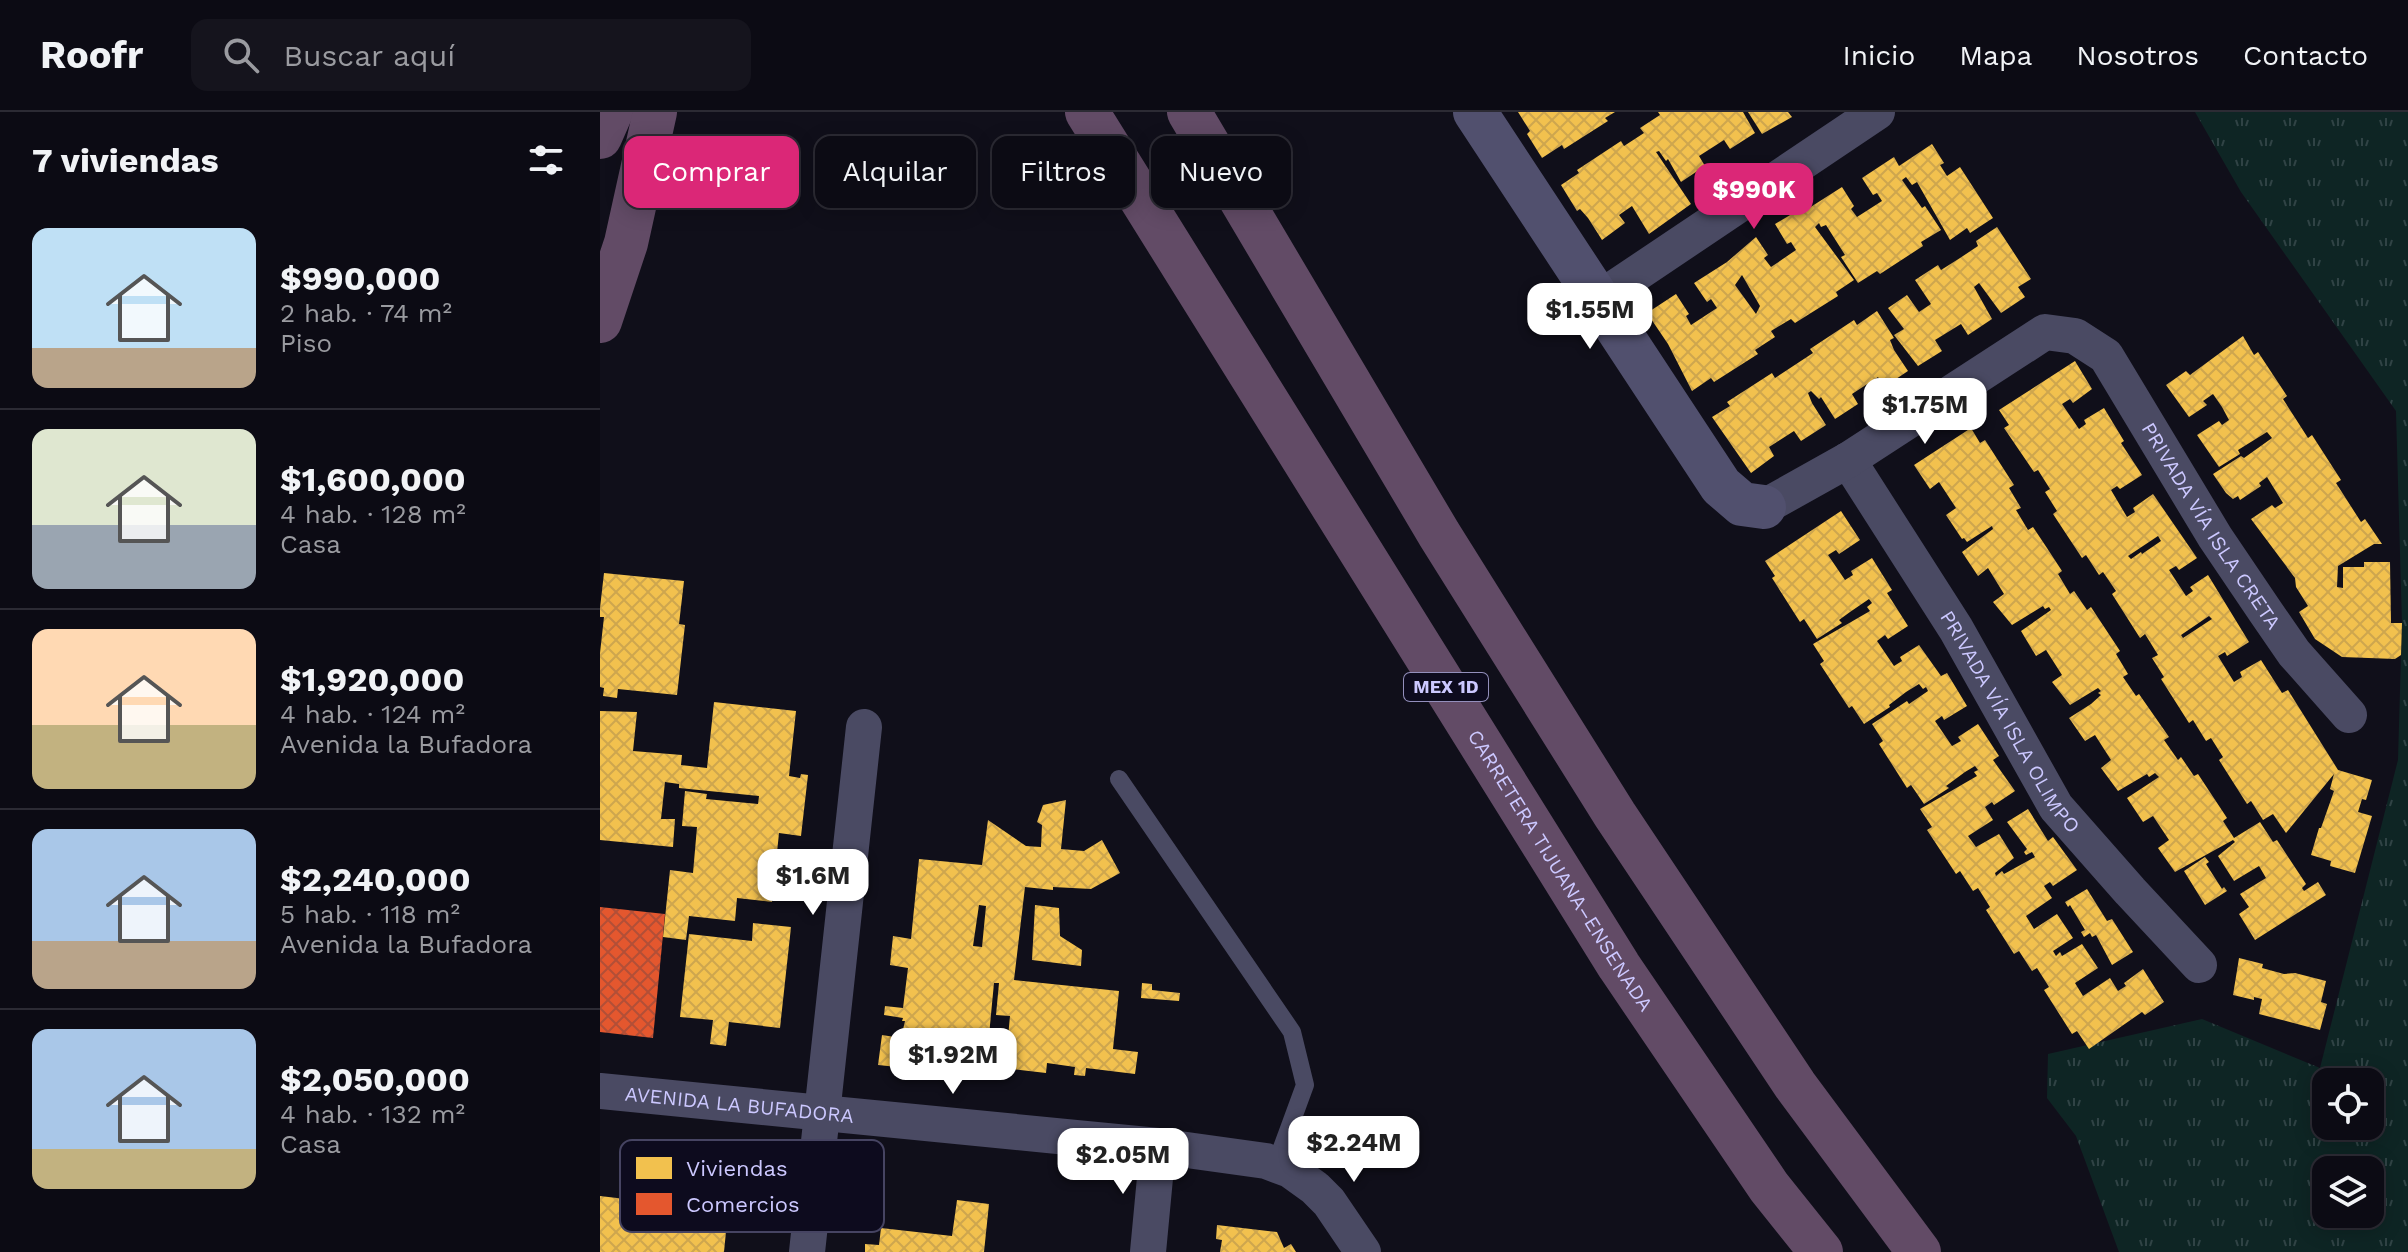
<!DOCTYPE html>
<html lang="es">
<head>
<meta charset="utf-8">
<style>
  :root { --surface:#0c0b14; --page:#15141d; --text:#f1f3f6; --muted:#9a9ba0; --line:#2c2b34; --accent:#db2777 }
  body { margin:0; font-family:"Work Sans",sans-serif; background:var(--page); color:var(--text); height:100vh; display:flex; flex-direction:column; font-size:30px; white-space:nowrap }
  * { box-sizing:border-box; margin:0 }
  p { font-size:26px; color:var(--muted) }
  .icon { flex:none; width:44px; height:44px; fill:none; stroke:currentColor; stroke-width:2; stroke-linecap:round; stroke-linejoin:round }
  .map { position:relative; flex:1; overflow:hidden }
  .details { display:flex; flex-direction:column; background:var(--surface); width:600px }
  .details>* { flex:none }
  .top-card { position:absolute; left:24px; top:24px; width:760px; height:72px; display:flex; gap:16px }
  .tools { position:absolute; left:1712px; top:956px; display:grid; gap:16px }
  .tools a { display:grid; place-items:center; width:72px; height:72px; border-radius:16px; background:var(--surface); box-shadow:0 4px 20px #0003,0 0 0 2px var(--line); font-size:40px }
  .price { position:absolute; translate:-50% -68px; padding:0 18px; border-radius:16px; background:#fff; color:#222; font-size:26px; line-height:52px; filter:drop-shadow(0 2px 4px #0008) }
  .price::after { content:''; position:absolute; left:50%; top:48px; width:24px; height:18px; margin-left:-12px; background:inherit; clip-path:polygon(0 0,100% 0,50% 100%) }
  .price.current { background:var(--accent); color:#fff }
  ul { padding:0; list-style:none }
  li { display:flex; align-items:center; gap:24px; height:200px; padding:0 32px }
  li+li { border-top:2px solid var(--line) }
  li span { display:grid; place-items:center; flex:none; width:224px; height:160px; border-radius:16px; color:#555 }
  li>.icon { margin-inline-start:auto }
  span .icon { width:96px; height:96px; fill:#fffc; stroke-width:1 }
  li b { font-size:34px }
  h2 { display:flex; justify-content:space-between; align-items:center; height:96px; padding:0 32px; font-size:34px }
  .chip { padding:0 28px; border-radius:16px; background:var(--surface); box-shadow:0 4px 20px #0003,0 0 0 2px var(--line); font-size:28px; line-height:72px }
  .chip.current { background:var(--accent); color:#fff }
  header { display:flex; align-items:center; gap:48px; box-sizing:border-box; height:112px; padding:0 40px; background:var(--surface); border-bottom:2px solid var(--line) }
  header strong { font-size:38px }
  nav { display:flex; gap:44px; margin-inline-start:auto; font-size:28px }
  .search { width:560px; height:72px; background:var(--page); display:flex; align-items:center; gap:20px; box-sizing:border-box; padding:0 28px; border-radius:16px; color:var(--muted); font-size:30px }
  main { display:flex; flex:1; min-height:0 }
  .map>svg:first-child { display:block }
  .grass { fill:url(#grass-tufts); fill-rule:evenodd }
  .homes { fill:url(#homes-cross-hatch); fill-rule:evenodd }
  .shops { fill:url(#shops-cross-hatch) }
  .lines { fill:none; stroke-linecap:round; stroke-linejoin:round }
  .lane { stroke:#4a4a63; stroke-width:18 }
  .street { stroke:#4a4a63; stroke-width:36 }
  .secondary { stroke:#51506e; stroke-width:44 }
  .highway { stroke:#624b66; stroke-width:44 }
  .labels { text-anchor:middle; stroke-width:8; stroke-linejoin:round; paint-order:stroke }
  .shield { fill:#0d0b1e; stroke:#938fbc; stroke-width:2 }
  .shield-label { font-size:18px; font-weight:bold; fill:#ccc8ff }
  .street-label { font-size:20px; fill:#ccc8ff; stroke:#0d0b1e }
  .key { fill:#0d0b1e; stroke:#464462; stroke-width:2 }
  .key-label { font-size:22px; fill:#ccc8ff }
</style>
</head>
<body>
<header>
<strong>Roofr</strong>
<div class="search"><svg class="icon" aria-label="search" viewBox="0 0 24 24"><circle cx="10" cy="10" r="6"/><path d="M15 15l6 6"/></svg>Buscar aquí</div>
<nav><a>Inicio</a><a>Mapa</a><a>Nosotros</a><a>Contacto</a></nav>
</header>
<main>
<section class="details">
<h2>7 viviendas<svg class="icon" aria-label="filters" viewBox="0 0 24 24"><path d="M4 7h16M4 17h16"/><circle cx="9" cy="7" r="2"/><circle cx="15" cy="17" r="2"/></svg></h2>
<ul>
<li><span style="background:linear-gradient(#bfe0f5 75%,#b9a48a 0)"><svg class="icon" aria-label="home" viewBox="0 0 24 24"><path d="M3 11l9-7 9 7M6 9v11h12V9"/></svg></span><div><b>$990,000</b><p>2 hab. · 74 m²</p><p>Piso</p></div></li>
<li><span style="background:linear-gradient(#dfe7d0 60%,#9aa5b1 0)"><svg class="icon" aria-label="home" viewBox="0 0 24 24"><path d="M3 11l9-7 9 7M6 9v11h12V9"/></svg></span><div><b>$1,600,000</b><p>4 hab. · 128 m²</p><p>Casa</p></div></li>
<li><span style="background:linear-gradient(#ffd9b3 60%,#c2b280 0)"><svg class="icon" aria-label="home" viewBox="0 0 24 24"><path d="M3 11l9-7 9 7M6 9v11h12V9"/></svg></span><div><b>$1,920,000</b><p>4 hab. · 124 m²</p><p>Avenida la Bufadora</p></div></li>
<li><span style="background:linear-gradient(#a9c7e8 70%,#b9a48a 0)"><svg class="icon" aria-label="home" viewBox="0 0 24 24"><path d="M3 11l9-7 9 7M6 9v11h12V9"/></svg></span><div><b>$2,240,000</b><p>5 hab. · 118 m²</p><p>Avenida la Bufadora</p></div></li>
<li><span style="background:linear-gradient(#a9c7e8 75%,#c2b280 0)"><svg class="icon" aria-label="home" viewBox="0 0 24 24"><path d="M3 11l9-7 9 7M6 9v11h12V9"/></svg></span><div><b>$2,050,000</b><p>4 hab. · 132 m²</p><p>Casa</p></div></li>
</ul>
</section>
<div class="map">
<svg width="1808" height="1140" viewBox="0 0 1808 1140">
  <defs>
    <pattern id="grass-tufts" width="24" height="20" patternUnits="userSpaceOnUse" patternTransform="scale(2)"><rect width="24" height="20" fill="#0e2524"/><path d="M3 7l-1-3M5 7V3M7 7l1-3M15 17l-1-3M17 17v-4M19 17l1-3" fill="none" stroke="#304345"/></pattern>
    <pattern id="homes-cross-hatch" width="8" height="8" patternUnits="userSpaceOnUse" patternTransform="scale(2)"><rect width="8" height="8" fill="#f2c14e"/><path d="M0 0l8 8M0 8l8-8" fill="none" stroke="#cea64e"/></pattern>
    <pattern id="shops-cross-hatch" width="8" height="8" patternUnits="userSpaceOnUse" patternTransform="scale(2)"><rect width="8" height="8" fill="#e4572e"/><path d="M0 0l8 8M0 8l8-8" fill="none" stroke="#b24f37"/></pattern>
  </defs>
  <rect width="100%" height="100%" fill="#100f1a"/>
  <path class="grass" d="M1595 0H1808V1140H1519L1476 1024 1447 986 1448 942 1602 907 1720 956 1798 648 1802 511 1796 299 1641 80ZM1726 970H1770V1014H1726ZM1726 1058H1770V1102H1726Z"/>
  <g class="homes">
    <path d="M918 0H1015L1005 6 1008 9 964 37 962 33 942 46 927 22 930 19Z"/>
    <path d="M1058 0H1143L1155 21 1130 37 1124 28 1099 44 1105 54 1081 70 1068 47 1066 49 1059 39 1056 40 1091 92 1049 122 1032 94 1019 103 1025 111 1002 128 988 106 980 97 977 99 961 73 979 61 977 58 1021 29 1024 34 1044 21 1040 16 1060 3Z"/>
    <path d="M1148 0H1188L1192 5 1162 22Z"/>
    <path d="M1332 32 1344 51 1340 53 1347 64 1360 55 1393 106 1370 121 1367 116 1350 128 1317 70 1312 73 1306 65 1302 68 1322 96 1325 94 1341 118 1321 130 1323 134 1280 162 1277 159 1258 171 1241 145 1245 143 1226 113 1221 115 1219 111 1215 115 1254 168 1236 180 1238 184 1195 211 1191 207 1171 219 1175 225 1155 238 1158 242 1114 270 1111 266 1092 279 1068 232 1047 201 1076 182 1089 202 1086 204 1091 213 1117 196 1111 187 1107 190 1094 171 1127 150 1156 125 1168 143 1164 146 1171 155 1196 138 1191 130 1187 132 1175 112 1207 93 1209 96 1242 75 1254 94 1251 97 1257 105 1282 89 1277 81 1273 83 1262 66 1294 45 1299 54ZM1142 163 1160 194 1156 202 1135 173Z"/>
    <path d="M1397 115 1431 167 1418 175 1425 185 1401 201 1379 171 1374 175 1392 207 1368 223 1361 212 1335 228 1342 239 1318 254 1294 223 1304 217 1288 196 1307 183 1319 200 1331 192 1315 168 1338 153 1341 158 1360 146 1378 134 1376 129Z"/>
    <path d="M1277 199 1294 226 1290 228 1294 238 1308 259 1284 275 1278 265 1252 282 1258 292 1235 307 1221 285 1219 287 1211 279 1208 281 1212 291 1226 313 1201 329 1194 319 1169 335 1174 344 1151 361 1112 305 1130 294 1127 290 1172 261 1175 266 1213 241 1210 237 1254 208 1257 213Z"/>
    <path d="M1643 224 1654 243 1658 240 1687 284 1683 287 1708 326 1712 323 1741 368 1736 371 1761 410 1765 407 1782 432H1774L1738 454 1737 475 1743 476V455H1764V450H1790L1791 511H1802L1801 543 1795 547 1742 545 1715 527 1699 500 1708 494 1696 475 1695 466 1651 407 1672 393 1675 396 1683 391 1667 365 1659 371 1661 374 1640 388 1638 384 1633 387 1626 381 1613 362 1641 344 1644 346 1672 326 1667 320 1638 338 1640 342 1619 355 1597 323 1619 309 1622 313 1629 308 1622 295 1613 282 1603 289 1607 293 1589 305 1566 273 1586 259 1590 263Z"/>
    <path d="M1475 249 1492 277 1473 291 1470 287 1462 292 1479 317 1486 312 1484 308 1504 296 1524 329 1521 331 1542 363 1520 377 1517 374 1511 378 1527 405 1535 400 1533 396 1553 382 1597 446 1579 458 1576 454 1569 458 1586 484 1593 479 1590 475 1608 463 1649 530 1627 544 1625 540 1618 544 1634 570 1642 565 1640 560 1661 548 1682 581 1688 578 1738 658 1772 668 1766 688 1762 687 1758 700 1772 704 1755 761 1730 754 1731 749 1711 743 1719 716H1721L1734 679 1730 677 1734 662 1686 721 1673 702 1663 708 1651 689 1647 692 1619 648 1623 645 1611 626 1606 629 1593 608 1589 611 1561 567 1564 565 1552 546 1558 543 1545 522 1540 526 1512 482 1516 479 1503 460 1499 463 1486 443 1482 446 1453 402 1457 399 1445 380 1450 377 1438 358 1434 360 1404 316 1409 313 1399 298ZM1558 424 1561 429 1542 442 1541 440 1531 447 1528 444ZM1609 504 1612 507 1583 526 1581 523Z"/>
    <path d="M1371 316 1380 331 1385 328 1414 373 1409 376 1421 396 1416 398 1428 418 1433 415 1447 436 1462 459 1458 462 1470 482 1474 479 1487 498 1491 495 1520 539 1516 542 1528 562 1523 565 1536 584 1539 582 1569 625 1564 628 1578 648 1581 645 1594 664 1598 662 1627 706 1623 709 1634 726 1660 710 1673 730 1677 728 1706 772 1702 776 1704 779 1718 770 1726 783 1655 828 1639 802 1649 795 1640 782 1666 766 1659 754 1634 769 1618 744 1635 730 1633 728 1575 760 1558 736 1569 728 1553 704 1543 710 1527 686 1559 665 1555 661 1549 665 1547 662 1518 679 1501 656 1511 648 1495 623 1485 629 1469 606 1491 592 1501 583 1498 581 1501 579 1498 576 1470 593 1452 570 1462 563 1446 538 1436 544 1421 519 1451 498 1449 495 1445 497 1443 494 1412 513 1393 490 1404 482 1388 456 1378 464 1362 440 1393 417 1392 414 1367 430 1364 426 1362 427 1346 403 1356 396 1339 370 1330 377 1314 353Z"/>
    <path d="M1241 399 1260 428 1239 442 1236 438 1228 443 1245 468 1253 463 1251 459 1272 446 1292 478 1287 481 1308 514 1288 527 1285 523 1277 529 1294 554 1302 549 1300 545 1319 533 1341 564 1347 561 1367 594 1344 608 1342 604 1335 609 1352 634 1361 629 1358 625 1378 612 1399 644 1393 648 1415 679 1394 693 1392 690 1385 695 1393 708 1368 724 1376 735 1399 722 1414 746 1395 761 1396 764 1402 759 1404 762 1435 745 1432 740 1426 743 1424 740 1427 737 1407 710 1428 697 1448 729 1453 725 1477 758 1453 774 1450 770 1444 774 1452 786 1426 804 1434 817 1457 802 1473 826 1453 839 1456 844 1460 840 1462 844 1482 832 1498 856 1475 871 1483 884 1510 866 1518 879 1526 874 1524 871 1543 857 1564 890 1545 903 1542 900 1489 937 1477 919 1472 922 1444 878 1449 875 1437 856 1432 859 1419 839 1414 842 1386 798 1390 795 1378 776 1373 779 1360 759 1356 762 1327 718 1332 715 1320 697 1377 664 1374 660 1378 658 1375 654 1365 660 1346 674 1349 676 1324 692 1311 673 1307 676 1279 632 1283 629 1272 612 1307 589 1309 592 1328 579 1326 575 1323 577 1319 572 1306 580 1289 593 1290 595 1264 612 1252 594 1249 596 1220 552 1224 549 1213 532 1270 499 1267 495 1272 491 1269 487 1250 500 1239 508 1242 511 1217 527 1204 507 1200 510 1172 466 1175 464 1165 449Z"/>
    <path d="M4 461 84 469 79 512 85 513 77 583 18 577 17 586 3 584 4 576 0 575V541L4 505H0V496Z"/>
    <path d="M114 590 196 599 189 664 200 666 201 662 208 663 201 724 179 721 172 790 137 786 135 809 89 804 86 828 63 825 70 758 93 761 97 715 82 714 85 679 107 682 106 687 158 692 159 684 79 676V672L65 670 61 707H75L73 735 0 728V599L37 600 33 639 82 643 81 653 107 656Z"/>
    <path d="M466 688 461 737 484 739 502 728 520 761 491 777 453 775V778L425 775 414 868 519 879 513 937 538 940 535 962 486 956 485 964 474 963 475 955 447 951 446 961 404 956 403 966 278 953 282 923 301 926 305 909H302L303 906 284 903 285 894 303 896 308 856 290 853 293 824 311 827 319 747 382 753 388 708 426 734 441 735 442 713 437 710 443 693ZM379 793 386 794 382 835 373 834ZM394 871H399L396 903 410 904 407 936 388 934Z"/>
    <path d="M1605 745 1609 750 1606 752 1622 777 1624 775 1627 779 1605 793 1584 759Z"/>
    <path d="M1487 777 1507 809 1512 807 1533 840 1512 853 1496 823 1492 825 1490 821 1484 825 1481 820 1485 818 1470 793 1468 795 1465 790Z"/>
    <path d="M435 793 459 796 460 824 482 838 481 854 432 848Z"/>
    <path d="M153 811 191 815 180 916 129 910 126 934 110 932 113 908 80 905 89 822 152 829Z"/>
    <path d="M1639 846 1663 852 1662 856 1684 862 1695 861 1726 869 1721 890 1727 892 1720 918 1659 902 1662 887 1654 885V888L1633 883Z"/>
    <path d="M542 871 552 872V878L580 881 579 889 541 886Z"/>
    <path d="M35 1081 129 1089 124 1140H0V1084L34 1088Z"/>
    <path d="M357 1088 389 1092 384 1140H265V1132L279 1133 281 1116 352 1124Z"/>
    <path d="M617 1113 677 1120 684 1136 691 1132 696 1140H620L622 1128 616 1127Z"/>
  </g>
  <path class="shops" d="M0 795 65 802 53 926 0 920Z"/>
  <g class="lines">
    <path class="lane" d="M519 667 692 920 705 973 676 1052"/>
    <g class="street">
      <path d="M997 188 1277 0"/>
      <path id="s1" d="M1248 348 1356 517 1456 695 1530 779 1599 853"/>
      <path id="s2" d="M1164 395 1248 348 1445 220 1475 224 1506 244 1615 425 1665 499 1694 541 1749 603"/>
      <path id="s3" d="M0 979 558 1034 666 1049 690 1058 715 1076 729 1090 763 1140"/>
      <path d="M207 1140 264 615"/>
      <path d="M548 1140 558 1034"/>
    </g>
    <path class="secondary" d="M875 0 1121 374 1142 392 1164 395"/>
    <g class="highway">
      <path id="s4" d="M487 0 1019 854 1169 1075 1221 1140"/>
      <path d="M589 0 839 422 1015 703 1195 973 1319 1140"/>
      <path d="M0 25 11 0"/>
      <path d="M0 209 26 131 55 0"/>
    </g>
  </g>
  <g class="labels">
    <rect class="shield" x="804" y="561" width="84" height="28" rx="6"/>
    <g class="shield-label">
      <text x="846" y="581">MEX 1D</text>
    </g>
    <g class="street-label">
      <text dy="7" stroke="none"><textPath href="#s2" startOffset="598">PRIVADA VÍA ISLA CRETA</textPath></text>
      <text dy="7" stroke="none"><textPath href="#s1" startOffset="308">PRIVADA VÍA ISLA OLIMPO</textPath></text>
      <text dy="7" stroke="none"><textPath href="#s4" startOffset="894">CARRETERA TIJUANA–ENSENADA</textPath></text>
      <text dy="7" stroke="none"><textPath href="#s3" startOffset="140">AVENIDA LA BUFADORA</textPath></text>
    </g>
  </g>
  <rect x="20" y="1028" width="264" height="92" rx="12" class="key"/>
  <rect x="36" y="1045" width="36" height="22" fill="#f2c14e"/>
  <rect x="36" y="1081" width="36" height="22" fill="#e4572e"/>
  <g class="key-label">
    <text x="86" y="1064">Viviendas</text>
    <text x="86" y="1100">Comercios</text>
  </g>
</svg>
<div class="tools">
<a><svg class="icon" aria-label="locate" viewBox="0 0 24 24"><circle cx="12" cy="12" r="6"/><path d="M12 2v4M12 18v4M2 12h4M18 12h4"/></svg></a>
<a><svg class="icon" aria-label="layers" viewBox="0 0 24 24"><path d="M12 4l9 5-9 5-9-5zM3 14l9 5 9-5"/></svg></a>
</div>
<b class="price current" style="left:1154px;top:119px">$990K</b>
<b class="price" style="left:990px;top:239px">$1.55M</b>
<b class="price" style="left:1325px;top:334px">$1.75M</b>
<b class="price" style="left:213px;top:805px">$1.6M</b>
<b class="price" style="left:353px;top:984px">$1.92M</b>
<b class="price" style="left:754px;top:1072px">$2.24M</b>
<b class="price" style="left:523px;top:1084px">$2.05M</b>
<div class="top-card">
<a class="chip current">Comprar</a>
<a class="chip">Alquilar</a>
<a class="chip">Filtros</a>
<a class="chip">Nuevo</a>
</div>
</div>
</main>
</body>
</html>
